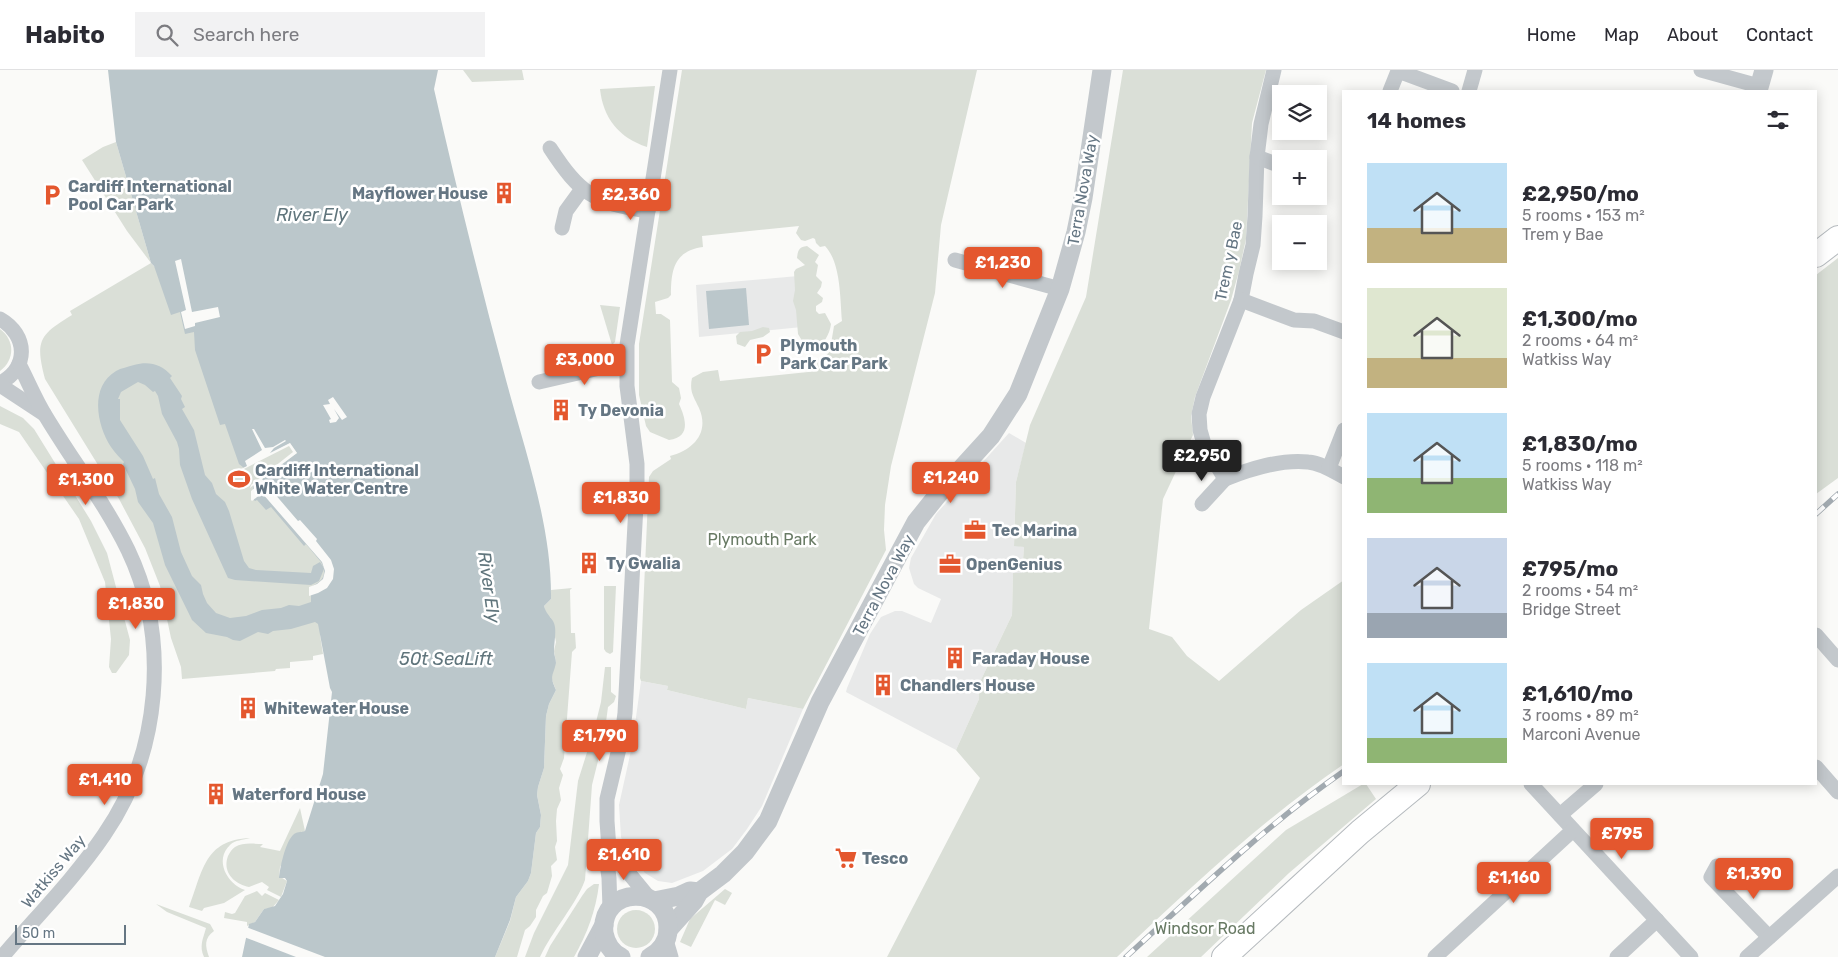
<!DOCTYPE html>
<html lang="en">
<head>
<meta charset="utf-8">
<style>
  :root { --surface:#fff; --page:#f2f2f3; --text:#2b2b33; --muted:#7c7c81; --line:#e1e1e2; --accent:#e4572e }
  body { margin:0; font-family:Rubik,sans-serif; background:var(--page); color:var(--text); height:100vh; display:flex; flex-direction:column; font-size:19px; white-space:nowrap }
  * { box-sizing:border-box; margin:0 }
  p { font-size:16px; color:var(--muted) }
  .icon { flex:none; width:28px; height:28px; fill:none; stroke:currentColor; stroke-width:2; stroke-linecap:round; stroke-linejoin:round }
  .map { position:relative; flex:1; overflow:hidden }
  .drawer { position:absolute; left:1342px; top:20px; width:475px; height:695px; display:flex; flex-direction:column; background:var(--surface); border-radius:0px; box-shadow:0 2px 12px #0003 }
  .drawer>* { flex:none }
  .tools { position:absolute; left:1272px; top:15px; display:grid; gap:10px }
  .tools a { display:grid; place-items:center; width:55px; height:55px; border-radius:0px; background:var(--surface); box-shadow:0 2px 12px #0003; font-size:25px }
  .scale { position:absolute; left:15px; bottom:12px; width:111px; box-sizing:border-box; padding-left:5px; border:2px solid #657683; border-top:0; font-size:14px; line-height:18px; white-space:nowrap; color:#657683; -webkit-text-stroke:4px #fff; paint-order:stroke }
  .price { position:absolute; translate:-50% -42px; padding:0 11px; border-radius:5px; background:var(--accent); color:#fff; font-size:16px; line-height:32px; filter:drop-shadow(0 1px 2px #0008) }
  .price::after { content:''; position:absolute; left:50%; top:30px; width:15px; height:11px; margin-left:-8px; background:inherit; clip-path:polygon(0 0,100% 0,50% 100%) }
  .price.current { background:#222; color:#fff }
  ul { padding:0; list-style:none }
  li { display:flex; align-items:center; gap:15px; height:125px; padding:0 25px }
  li span { display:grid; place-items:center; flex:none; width:140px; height:100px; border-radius:0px; color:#555 }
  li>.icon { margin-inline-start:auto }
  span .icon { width:60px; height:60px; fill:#fffc; stroke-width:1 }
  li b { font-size:21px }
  h2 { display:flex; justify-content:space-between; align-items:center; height:60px; padding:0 25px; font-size:21px }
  header { display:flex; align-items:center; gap:30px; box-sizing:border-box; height:70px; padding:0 25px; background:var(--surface); border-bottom:1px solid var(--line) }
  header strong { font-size:24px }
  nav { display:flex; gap:28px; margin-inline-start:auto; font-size:18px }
  .search { width:350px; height:45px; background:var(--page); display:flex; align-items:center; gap:12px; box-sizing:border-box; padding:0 18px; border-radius:0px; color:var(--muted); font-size:19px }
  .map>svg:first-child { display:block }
  .built { fill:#e8e9e9 }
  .green { fill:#dadfd7 }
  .water { fill:#bbc7cb; fill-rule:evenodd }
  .pier { fill:#fafaf8 }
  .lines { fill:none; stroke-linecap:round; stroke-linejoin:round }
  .primary-casing { stroke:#b5babe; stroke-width:26 }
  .minor { stroke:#c3c8cc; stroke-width:15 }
  .tertiary { stroke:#c3c8cc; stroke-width:19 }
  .primary { stroke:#fff; stroke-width:24 }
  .rail-casing { stroke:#a2aab0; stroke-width:5.5 }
  .rail { stroke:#fff; stroke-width:4; stroke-dasharray:11; stroke-linecap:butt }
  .labels { text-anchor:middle; stroke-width:5; stroke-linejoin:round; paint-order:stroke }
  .poi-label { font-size:16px; font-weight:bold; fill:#657683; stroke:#fff; text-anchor:start }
  .street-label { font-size:16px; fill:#657683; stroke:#fff }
  .park-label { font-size:16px; fill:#687a64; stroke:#fff }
  .water-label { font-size:18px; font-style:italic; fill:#60757c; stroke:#fff }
</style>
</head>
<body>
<header>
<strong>Habito</strong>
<div class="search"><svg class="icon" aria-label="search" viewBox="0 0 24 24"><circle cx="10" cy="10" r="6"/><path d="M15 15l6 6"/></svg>Search here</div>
<nav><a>Home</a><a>Map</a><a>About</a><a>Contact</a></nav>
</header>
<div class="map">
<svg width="1838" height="887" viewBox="0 0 1838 887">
  <rect width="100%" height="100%" fill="#fafaf8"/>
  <g class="built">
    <path d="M798 206 802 257 699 267 696 215Z"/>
    <path d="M1009 363 1026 373 1016 412 1014 475 1024 477 1022 503H1013L1012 545 978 616 979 629 956 680 846 622 847 618 870 564 881 547 895 541H902L931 553 941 529 918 518 914 514 909 498 911 488 936 444Z"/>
    <path d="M641 611 668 616 667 620 746 639 748 628 803 639 762 736 747 759 732 779 703 801 672 813 658 811 645 803 626 780 621 767 619 735 632 676Z"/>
  </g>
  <g class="green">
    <path d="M463 0H522L524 10 472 12Z"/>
    <path d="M682 0H977L941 155 935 223 891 396 885 435 884 460 886 480 803 639 748 628 746 639 667 620 668 616 641 611 640 608 649 407 653 401 671 389 670 386C693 380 710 363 699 338 694 327 689 322 692 308L703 302 718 300 720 311 818 301 817 290 823 288 835 277 831 274 834 256 842 251C840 228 841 193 825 176L820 177 816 173 815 169 813 168 805 171 801 170 796 163 799 156 702 166 703 177C674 181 671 200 671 225L668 228 655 232 656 244H661L670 250 672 312 679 318 681 328 679 334C686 349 691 367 669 370L650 362 646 356 639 325V274Z"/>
    <path d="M1123 0H1266L1252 53 1246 169 1239 201 1231 230 1195 327 1191 346 1193 365 1163 429 1149 559 1172 567 1187 586 1219 611 1301 540 1344 510V694C1262 750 1189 819 1117 887H887L980 708 956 680 979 629 978 616 1012 545 1013 503H1022L1024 477 1014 476 1016 412 1030 355 1086 227Z"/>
    <path d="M655 16 647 77C619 68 603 48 600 19Z"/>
    <path d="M116 72 151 193 396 449 320 565 323 584 313 586V590L290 592V598L276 599 275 601 182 609 181 597 171 568 160 516 145 478 119 429 45 309C35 271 39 265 72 245L70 241 151 193 127 161 82 90 103 77Z"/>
    <path d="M807 176 819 185 815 192 818 195 816 206 822 212 821 217 817 223 823 228 822 232 816 236V241L819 244 825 243 831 254C830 264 823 276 813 281L804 274 798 264 796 240 793 231 795 220 794 202 796 199 805 195 797 188C798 180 799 177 807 176Z"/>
    <path d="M1838 188V408L1816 424V205Z"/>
    <path d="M600 235 620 237 615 272 612 275Z"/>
    <path d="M763 257 769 258 770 262 763 267 750 270 745 277 737 274 736 266 740 262 752 261Z"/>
    <path d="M0 259C15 270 15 290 0 301Z"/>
    <path d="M0 336 23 348 34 359 91 451 107 483 130 570 129 585 116 603H112L109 597 111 569 105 512 79 449 19 362 0 354Z"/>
    <path d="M604 516H616L613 582 610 584 606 582 604 579Z"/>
    <path d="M572 518 570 520 571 563H575L576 578 572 582 564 688 560 699 563 705 559 718 561 730 557 739 556 751 557 771 555 777 557 790 551 796 552 806 547 823 543 826 536 840V847L530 856 525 860 517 887H495L510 851 516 827 528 811 531 803 536 763 540 757 541 745 537 725 538 717 544 698 546 646 549 634 556 620 552 610V602L556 592 554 581 556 572 551 548 546 544 544 536 551 529V520Z"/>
    <path d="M605 597H611V622L616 626 614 632 608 637 604 667 592 715 585 810C576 835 552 861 540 887H525L534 863 568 795 578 711 594 660 601 632Z"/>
    <path d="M1363 714H1366L1376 729 1289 803 1201 887H1147L1286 760Z"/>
    <path d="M300 738 305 761 301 763 280 797 279 806 287 811 281 827 267 820 269 817 262 812 249 817C234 814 222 802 228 786 230 782 232 779 235 777 243 772 254 774 263 774L260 777 280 781Z"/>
    <path d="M250 768C243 770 235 770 230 775 214 790 227 814 245 820L224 833 204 838 202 841 189 837C203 801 204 770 250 768Z"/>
    <path d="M594 814H599C596 840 587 864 574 887H545L550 876 582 826 587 819Z"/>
    <path d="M725 819 732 823 725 835 715 830 691 877 680 872 690 849Z"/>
    <path d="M257 821 262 826 265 823 279 830 272 838 264 839 255 852 247 856V852L224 848 225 842 232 844 235 843 245 826Z"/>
    <path d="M156 834 210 854 214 861C204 868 205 876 209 887H204C199 876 203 869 206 858L167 842Z"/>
    <circle cx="636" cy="859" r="19"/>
  </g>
  <g class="water">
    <path d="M108 0H438L434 19C456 116 480 214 506 310 525 381 552 456 551 529L544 536C547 547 554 548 555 557 556 565 554 573 554 581 554 585 556 589 556 593 553 607 549 605 556 620L549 634 546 646 544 698 538 717 537 725 541 745 540 757 536 763 531 803 528 811 516 827 510 850 495 887H242L249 854 255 852 264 839 275 836 283 824 287 811 285 808H279C280 798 285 773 293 765 297 761 300 763 305 761L323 704 332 622 330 618 318 554 315 552 291 559 273 561 268 564 258 562 240 571 233 570 227 567 206 563 192 550 165 495 153 453 138 432 135 419 123 394 124 392C120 388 115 383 111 377 97 356 89 317 116 301 121 298 128 297 134 295 149 291 161 294 172 306L170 308 182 326 181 329 185 337 182 339 194 360 205 405 212 413 216 424 225 432 229 441 244 491 249 498 256 500 311 503 313 496 320 492 324 498 321 492 306 474 304 476 271 437 266 440 257 430 255 431 254 430 253 416 297 383 290 373 244 398 239 394 225 354 220 355 195 280 194 262 185 264 180 242 171 245 154 196 151 193 116 72ZM138 312 145 315 153 322 155 321 158 326 162 344 177 372 179 379 180 395 192 429 228 508 235 510 311 515 319 511 324 499C325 510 319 512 311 517V532L299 536 289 535 281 538 262 540 246 546 230 548 216 543 207 533 203 524 201 515 192 506 181 482 172 447 159 424 155 408 153 409 143 386 120 350V329H118L121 322Z"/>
    <path d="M746 218 749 255 709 259 706 221Z"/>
  </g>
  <g class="pier">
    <path d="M181 189 192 242 218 237 220 247 195 253V256L185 259 181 242 186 240 175 191Z"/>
    <path d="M333 327 347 347 342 350 334 339 339 348 336 352 330 353 329 350 331 349 323 335 330 334 328 330Z"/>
    <path d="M252 359H254L265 378 273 377 285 370 286 371 274 378 270 383 290 373 297 383 262 409 298 451 300 450 317 469 316 471 331 490 334 499 333 509 327 518 318 523 309 526V517L317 514 323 509 325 501 322 492 262 423 252 431 251 430V421L257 416 255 414 250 418 251 415 293 382 289 376 242 400 241 399 247 396 245 391 262 380Z"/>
    <path d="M246 857 325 887H296L244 867Z"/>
  </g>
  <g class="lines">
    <g class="primary-casing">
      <g id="primary">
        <path d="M1816 185 1838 168"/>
        <path d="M1224 887 1360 762 1418 714"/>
      </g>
    </g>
    <g class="minor">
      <path d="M1274 0 1261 54 1257 87 1255 146 1253 175 1246 204 1241 230 1203 327 1199 344 1200 360 1204 374 1225 409C1250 399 1280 389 1308 392 1321 393 1333 401 1344 407"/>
      <path d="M1701 0 1759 16"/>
      <path d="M1390 21 1398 1 1452 21"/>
      <path d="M1469 21 1475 0"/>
      <path d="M550 78C580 124 594 133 648 141"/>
      <path d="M1257 87 1281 96"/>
      <path d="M562 158 566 141 582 119"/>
      <path d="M955 190 1060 219"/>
      <path d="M1241 230 1294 250 1314 251 1344 262"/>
      <path d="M0 249C28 265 29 298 0 313"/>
      <path d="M539 312 604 297 626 296"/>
      <path d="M0 315 44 344"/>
      <path d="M1329 398 1344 360"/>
      <path d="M1202 434 1225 409"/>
      <path d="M1816 565 1838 590"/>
      <path d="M1816 697 1838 722"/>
      <path d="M1531 714 1691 887"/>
      <path d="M1560 745 1596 714"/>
      <path d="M609 779 650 829"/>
      <path d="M1717 796 1711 807 1769 867"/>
      <path d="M610 839 609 808 606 786 609 779 607 751V729L622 666 625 643 637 416V394L627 316V275L670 0"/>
      <path d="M666 870 671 887"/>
      <path d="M2 887C36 847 74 809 104 765 160 684 171 570 128 480 105 433 72 390 45 345 35 329 28 311 19 294"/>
      <path d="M1435 887 1573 760"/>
      <path d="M1617 887 1657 850"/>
      <path d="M1747 887 1838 806"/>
    </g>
    <g class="tertiary">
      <path d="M1758 21 1764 0"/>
      <path d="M654 831 679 826 690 821 699 822"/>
      <path d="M668 860 694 831 699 822 723 804 745 782 768 751 820 632 916 452 940 422 991 366 1018 324 1060 219 1076 162 1083 128 1102 0"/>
      <path d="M587 887 604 855"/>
      <path d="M621 887C611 882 606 873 604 863 599 815 670 814 668 860 668 871 660 882 650 887"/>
    </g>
    <use href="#primary" class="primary"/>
    <g class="rail-casing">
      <g id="rail">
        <path d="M1816 444 1838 424"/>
        <path d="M1126 887C1197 822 1265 756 1344 701"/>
      </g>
    </g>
    <use href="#rail" class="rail"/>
  </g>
  <defs>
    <g id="building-bare" transform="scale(1.725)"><path d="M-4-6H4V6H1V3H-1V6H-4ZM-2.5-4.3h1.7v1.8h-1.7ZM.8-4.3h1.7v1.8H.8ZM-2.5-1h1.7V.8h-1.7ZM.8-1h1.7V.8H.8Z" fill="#e4572e" stroke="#fff" stroke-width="2.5" paint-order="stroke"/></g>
    <g id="parking-bare" transform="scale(1.725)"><path d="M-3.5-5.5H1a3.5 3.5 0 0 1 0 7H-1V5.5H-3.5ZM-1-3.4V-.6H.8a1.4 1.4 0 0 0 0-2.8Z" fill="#e4572e" stroke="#fff" stroke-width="2.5" paint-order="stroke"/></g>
    <g id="stadium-bare" transform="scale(1.725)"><path d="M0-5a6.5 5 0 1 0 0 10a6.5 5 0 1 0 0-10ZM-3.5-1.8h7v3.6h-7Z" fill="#e4572e" stroke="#fff" stroke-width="2.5" paint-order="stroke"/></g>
    <g id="office-bare" transform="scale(1.725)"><path d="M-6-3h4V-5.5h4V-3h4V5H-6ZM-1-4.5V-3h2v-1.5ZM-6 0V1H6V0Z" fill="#e4572e" stroke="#fff" stroke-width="2.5" paint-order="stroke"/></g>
    <g id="supermarket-bare" transform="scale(1.725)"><path d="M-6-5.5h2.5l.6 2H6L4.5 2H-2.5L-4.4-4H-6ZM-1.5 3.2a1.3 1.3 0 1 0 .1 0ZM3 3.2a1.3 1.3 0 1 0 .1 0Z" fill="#e4572e" stroke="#fff" stroke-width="2.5" paint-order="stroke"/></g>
  </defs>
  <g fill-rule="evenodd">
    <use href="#building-bare" x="504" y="123"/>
    <use href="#parking-bare" x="52" y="125"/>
    <use href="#parking-bare" x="763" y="284"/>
    <use href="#building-bare" x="561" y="340"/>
    <use href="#stadium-bare" x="239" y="409"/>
    <use href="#office-bare" x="975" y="460"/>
    <use href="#building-bare" x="589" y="493"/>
    <use href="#office-bare" x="950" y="494"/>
    <use href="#building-bare" x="955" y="588"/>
    <use href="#building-bare" x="883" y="615"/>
    <use href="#building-bare" x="248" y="638"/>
    <use href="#building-bare" x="216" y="724"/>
    <use href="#supermarket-bare" x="846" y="788"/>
  </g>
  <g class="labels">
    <g class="poi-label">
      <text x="68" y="122">Cardiff International<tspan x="68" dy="18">Pool Car Park</tspan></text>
      <text x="488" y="129" text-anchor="end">Mayflower House</text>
      <text x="780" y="281">Plymouth<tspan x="780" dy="18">Park Car Park</tspan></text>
      <text x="578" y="346">Ty Devonia</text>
      <text x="255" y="406">Cardiff International<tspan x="255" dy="18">White Water Centre</tspan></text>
      <text x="992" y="466">Tec Marina</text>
      <text x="606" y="499">Ty Gwalia</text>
      <text x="966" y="500">OpenGenius</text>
      <text x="972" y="594">Faraday House</text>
      <text x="900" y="621">Chandlers House</text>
      <text x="264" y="644">Whitewater House</text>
      <text x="232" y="730">Waterford House</text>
      <text x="862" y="794">Tesco</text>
    </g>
    <g class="street-label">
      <text transform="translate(1082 120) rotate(-80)" y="6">Terra Nova Way</text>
      <text transform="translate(1228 191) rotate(-78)" y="6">Trem y Bae</text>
      <text transform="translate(883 515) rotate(-62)" y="6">Terra Nova Way</text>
      <text transform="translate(53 801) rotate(-50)" y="6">Watkiss Way</text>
    </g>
    <g class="park-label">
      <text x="762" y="475">Plymouth Park</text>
      <text x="1205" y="864">Windsor Road</text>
    </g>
    <g class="water-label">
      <text x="312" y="151">River Ely</text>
      <text transform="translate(489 517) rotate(82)" y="6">River Ely</text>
      <text x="446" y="595">50t SeaLift</text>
    </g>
  </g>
</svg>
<div class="tools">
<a><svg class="icon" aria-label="layers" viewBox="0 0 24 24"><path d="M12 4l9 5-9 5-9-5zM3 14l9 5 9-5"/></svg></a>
<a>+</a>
<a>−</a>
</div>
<div class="scale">50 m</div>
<b class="price" style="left:631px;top:151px">£2,360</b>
<b class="price" style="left:1003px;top:219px">£1,230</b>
<b class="price" style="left:585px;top:316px">£3,000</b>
<b class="price current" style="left:1202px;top:412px">£2,950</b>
<b class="price" style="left:951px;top:434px">£1,240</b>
<b class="price" style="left:86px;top:436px">£1,300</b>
<b class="price" style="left:621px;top:454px">£1,830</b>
<b class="price" style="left:136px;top:560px">£1,830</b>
<b class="price" style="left:600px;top:692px">£1,790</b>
<b class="price" style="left:105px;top:736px">£1,410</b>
<b class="price" style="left:1622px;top:790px">£795</b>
<b class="price" style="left:624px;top:811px">£1,610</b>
<b class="price" style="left:1754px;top:830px">£1,390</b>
<b class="price" style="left:1514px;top:834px">£1,160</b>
<section class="drawer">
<h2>14 homes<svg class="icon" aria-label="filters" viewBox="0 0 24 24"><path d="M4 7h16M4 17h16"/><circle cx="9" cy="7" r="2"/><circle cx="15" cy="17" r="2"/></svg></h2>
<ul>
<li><span style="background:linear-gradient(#bfe0f5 65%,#c2b280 0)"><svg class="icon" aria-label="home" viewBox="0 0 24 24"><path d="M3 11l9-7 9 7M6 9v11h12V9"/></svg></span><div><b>£2,950/mo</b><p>5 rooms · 153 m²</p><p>Trem y Bae</p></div></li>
<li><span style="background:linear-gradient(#dfe7d0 70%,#c2b280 0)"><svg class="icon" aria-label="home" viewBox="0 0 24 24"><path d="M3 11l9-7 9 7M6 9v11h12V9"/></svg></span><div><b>£1,300/mo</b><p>2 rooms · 64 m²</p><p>Watkiss Way</p></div></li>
<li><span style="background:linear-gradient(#bfe0f5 65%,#8fb573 0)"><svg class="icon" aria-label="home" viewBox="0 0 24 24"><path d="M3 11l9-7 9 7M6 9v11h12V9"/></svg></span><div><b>£1,830/mo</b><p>5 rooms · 118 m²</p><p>Watkiss Way</p></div></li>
<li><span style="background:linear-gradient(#c9d6e8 75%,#9aa5b1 0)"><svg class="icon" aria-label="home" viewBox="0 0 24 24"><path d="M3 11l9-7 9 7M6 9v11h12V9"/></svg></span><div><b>£795/mo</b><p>2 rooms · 54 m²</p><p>Bridge Street</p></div></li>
<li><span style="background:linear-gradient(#bfe0f5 75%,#8fb573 0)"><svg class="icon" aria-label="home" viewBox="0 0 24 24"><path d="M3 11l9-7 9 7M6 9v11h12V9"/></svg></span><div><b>£1,610/mo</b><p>3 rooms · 89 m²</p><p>Marconi Avenue</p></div></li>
</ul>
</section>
</div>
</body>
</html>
